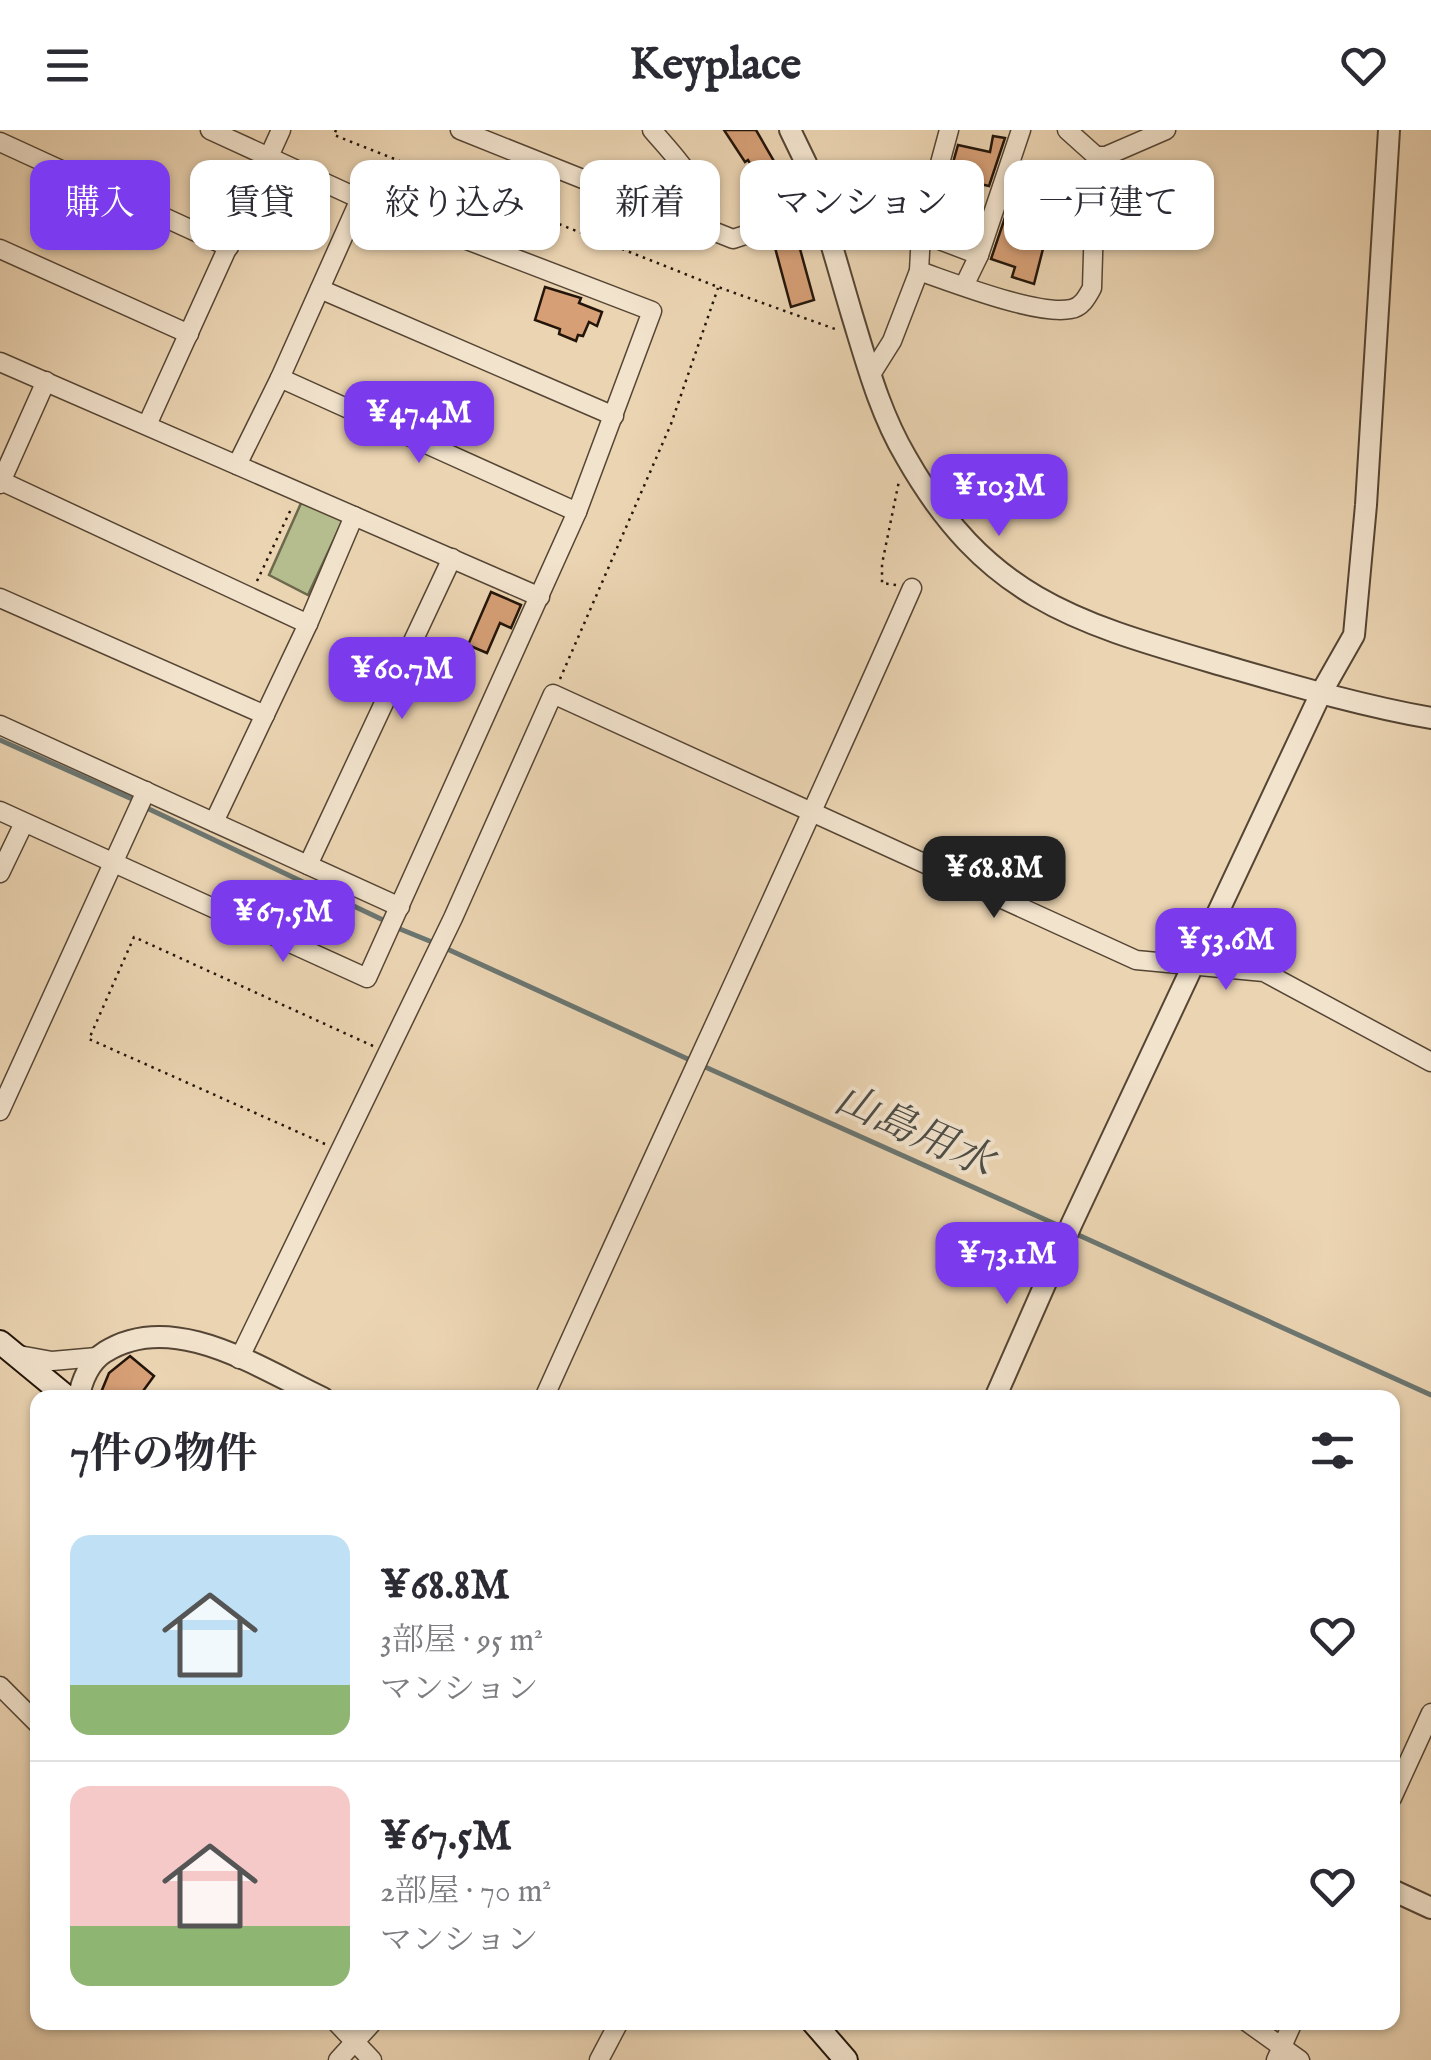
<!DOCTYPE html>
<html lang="ja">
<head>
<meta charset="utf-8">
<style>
  :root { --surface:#fff; --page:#f2f2f3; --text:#2b2b33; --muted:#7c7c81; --line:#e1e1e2; --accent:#7c3aed }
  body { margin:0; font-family:"IM FELL English","Noto Serif JP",serif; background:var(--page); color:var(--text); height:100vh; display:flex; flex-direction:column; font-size:38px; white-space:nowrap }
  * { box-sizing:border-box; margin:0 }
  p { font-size:32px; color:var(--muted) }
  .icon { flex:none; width:55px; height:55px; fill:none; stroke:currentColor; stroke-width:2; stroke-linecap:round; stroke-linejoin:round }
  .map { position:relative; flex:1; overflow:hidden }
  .side { position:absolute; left:30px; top:1260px; width:1370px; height:640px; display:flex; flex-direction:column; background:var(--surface); border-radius:20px; box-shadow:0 2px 8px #0004 }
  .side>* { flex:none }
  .top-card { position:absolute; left:30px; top:30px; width:1372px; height:90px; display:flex; gap:20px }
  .price { position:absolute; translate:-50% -85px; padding:0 22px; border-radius:20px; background:var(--accent); color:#fff; font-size:32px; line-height:65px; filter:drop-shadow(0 2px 5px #0008) }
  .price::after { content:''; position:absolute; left:50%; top:60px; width:30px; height:22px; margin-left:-15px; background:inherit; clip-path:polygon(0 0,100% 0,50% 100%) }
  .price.selected { background:#222; color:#fff }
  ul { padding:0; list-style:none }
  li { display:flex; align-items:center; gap:30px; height:250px; padding:0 40px }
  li+li { border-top:2px solid var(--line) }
  li span { display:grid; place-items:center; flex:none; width:280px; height:200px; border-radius:20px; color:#555 }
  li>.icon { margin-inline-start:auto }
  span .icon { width:120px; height:120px; fill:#fffc; stroke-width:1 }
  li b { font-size:42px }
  h2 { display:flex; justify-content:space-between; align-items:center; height:120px; padding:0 40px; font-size:42px }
  .tag { padding:0 35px; border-radius:20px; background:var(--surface); box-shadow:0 2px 8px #0004; font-size:35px; line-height:90px }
  .tag.selected { background:var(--accent); color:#fff }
  header { display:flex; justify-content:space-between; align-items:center; height:130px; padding:0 40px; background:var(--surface); font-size:45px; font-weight:800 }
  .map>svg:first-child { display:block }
  .green { fill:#b5bd8e; stroke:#6c694c; stroke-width:2.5 }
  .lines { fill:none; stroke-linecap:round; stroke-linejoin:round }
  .stream { stroke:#6b7671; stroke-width:5 }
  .building { fill:#d69f76; stroke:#23150a; stroke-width:2.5 }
  .minor-casing { stroke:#554534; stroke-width:21 }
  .tertiary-casing { stroke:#554534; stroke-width:24 }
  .secondary-casing { stroke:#23150a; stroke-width:26 }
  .path { stroke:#23150a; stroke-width:2.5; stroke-dasharray:2.5 5; stroke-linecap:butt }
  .minor { stroke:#f2e3cd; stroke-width:18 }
  .tertiary { stroke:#f2e3cd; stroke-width:20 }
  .secondary { stroke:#f2e3cd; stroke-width:22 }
  .labels { text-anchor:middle; stroke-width:8; stroke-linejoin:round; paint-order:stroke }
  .water-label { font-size:42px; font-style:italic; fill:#4d4d46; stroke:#f2e3cd }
</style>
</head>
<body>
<header><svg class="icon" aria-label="menu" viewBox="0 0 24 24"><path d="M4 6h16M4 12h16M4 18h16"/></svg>Keyplace<svg class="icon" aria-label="heart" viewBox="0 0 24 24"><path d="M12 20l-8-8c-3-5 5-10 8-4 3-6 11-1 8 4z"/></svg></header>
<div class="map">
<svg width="1431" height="1930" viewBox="0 0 1431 1930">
  <rect width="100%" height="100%" fill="#ebd4b2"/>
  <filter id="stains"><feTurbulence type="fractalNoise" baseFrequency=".002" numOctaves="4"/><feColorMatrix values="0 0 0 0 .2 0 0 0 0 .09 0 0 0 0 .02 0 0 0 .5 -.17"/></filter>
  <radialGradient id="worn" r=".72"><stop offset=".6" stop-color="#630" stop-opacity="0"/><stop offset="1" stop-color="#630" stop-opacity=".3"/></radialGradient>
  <path class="green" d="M302 371 343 390 308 465 269 445Z"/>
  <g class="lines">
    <g class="stream">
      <path d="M0 610 132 669"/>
      <path d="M149 679 381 789"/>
      <path d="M400 799 432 812"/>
      <path d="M445 818 690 930"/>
      <path d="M703 936 1064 1098"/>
      <path d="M1074 1103 1431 1265"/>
    </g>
  </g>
  <g class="building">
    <path d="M724 0H756L797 71 765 85 756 66 766 61 748 30 745 32Z"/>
    <path d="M993 6 1005 8 989 56 949 47 958 15 990 22Z"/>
    <path d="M1017 52 1053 66 1044 93 1042 110 1045 111 1034 154 1012 147 1015 137 991 129Z"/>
    <path d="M797 108 814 170 791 177 774 114Z"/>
    <path d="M545 157 581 168 579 173 602 182 597 196 589 192 583 206 578 205 576 211 559 204 560 199 535 190Z"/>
    <path d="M491 462 521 475 511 498 500 493 487 523 468 515Z"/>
    <path d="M130 1226 154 1246 138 1268H111L102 1260 109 1243Z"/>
  </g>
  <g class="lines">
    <g class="minor-casing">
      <g id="minor">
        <path d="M460 0 733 109 821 80"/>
        <path d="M652 0C674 26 710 60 703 96"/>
        <path d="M1067 0 1096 26"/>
        <path d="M0 12 229 117"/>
        <path d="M1011 37 1096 68"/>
        <path d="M921 103 979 125"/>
        <path d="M0 119 189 204"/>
        <path d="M919 141C954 153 1038 186 1071 179 1082 177 1087 167 1092 158L1096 26H1106L1166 0"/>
        <path d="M964 156 979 125 1021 0"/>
        <path d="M320 159 614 286"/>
        <path d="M0 232 540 467"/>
        <path d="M870 246 892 211 919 141 921 103 949 0"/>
        <path d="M280 248 577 382"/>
        <path d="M147 295 281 0"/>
        <path d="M237 335 280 248 360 69"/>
        <path d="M1 351 308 494"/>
        <path d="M0 354 46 251"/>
        <path d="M0 468 265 585"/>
        <path d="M0 595 400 777"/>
        <path d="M0 681 367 848 577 382 652 181 360 69 210 0"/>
        <path d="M214 692 308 494 354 386"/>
        <path d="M308 735 452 428"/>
        <path d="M0 743 24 693"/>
        <path d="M0 981 146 661"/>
        <path d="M19 1225 52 1231 97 1227"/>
        <path d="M239 1229 453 788 553 564 1136 830 1264 842 1431 932"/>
        <path d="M544 1268C666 997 793 729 912 458"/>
        <path d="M0 1556 38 1594"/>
        <path d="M1392 1668 1431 1583"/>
        <path d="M336 1892 372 1930"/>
        <path d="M1247 1892 1300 1930"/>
        <path d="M338 1930 373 1892"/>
        <path d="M599 1930 619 1892"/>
        <path d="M1276 1930 1293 1892"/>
      </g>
    </g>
    <g class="tertiary-casing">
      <g id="tertiary">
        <path d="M790 0 806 33C823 83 837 134 852 185 867 234 880 283 906 327 989 473 1082 494 1232 538 1298 557 1363 576 1431 588"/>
        <path d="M79 1268C81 1251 90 1231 105 1222 173 1179 259 1238 323 1268"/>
        <path d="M995 1268 1072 1093 1321 563 1354 505 1366 375 1389 0"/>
        <path d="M1392 1760 1431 1778"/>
      </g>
    </g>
    <g class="secondary-casing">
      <g id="secondary">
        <path d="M0 1212 68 1268"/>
        <path d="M813 1892 846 1930"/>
      </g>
    </g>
    <g class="path">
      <path d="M336 0 334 5 718 157 835 199"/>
      <path d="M838 75 849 76 906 97"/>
      <path d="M257 451 292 377"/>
      <path d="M896 455 882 453V434L899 351"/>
      <path d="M560 549 671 294 718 158"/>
      <path d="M325 1014 89 909 134 807 373 916"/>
    </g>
    <use href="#minor" class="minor"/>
    <use href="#tertiary" class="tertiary"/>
    <use href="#secondary" class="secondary"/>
  </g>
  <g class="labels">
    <g class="water-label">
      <text transform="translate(915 999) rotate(24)" y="15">山島用水</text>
    </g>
  </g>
  <rect width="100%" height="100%" filter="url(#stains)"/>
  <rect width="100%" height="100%" fill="url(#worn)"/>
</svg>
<b class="price" style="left:419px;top:336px">¥47.4M</b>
<b class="price" style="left:999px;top:409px">¥103M</b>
<b class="price" style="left:402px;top:592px">¥60.7M</b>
<b class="price selected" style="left:994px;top:791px">¥68.8M</b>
<b class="price" style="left:283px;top:835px">¥67.5M</b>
<b class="price" style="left:1226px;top:863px">¥53.6M</b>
<b class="price" style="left:1007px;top:1177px">¥73.1M</b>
<div class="top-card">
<a class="tag selected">購入</a>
<a class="tag">賃貸</a>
<a class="tag">絞り込み</a>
<a class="tag">新着</a>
<a class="tag">マンション</a>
<a class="tag">一戸建て</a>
</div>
<section class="side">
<h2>7件の物件<svg class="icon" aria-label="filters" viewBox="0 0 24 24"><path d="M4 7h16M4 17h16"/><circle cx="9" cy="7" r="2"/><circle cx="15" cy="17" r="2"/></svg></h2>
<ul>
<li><span style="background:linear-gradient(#bfe0f5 75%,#8fb573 0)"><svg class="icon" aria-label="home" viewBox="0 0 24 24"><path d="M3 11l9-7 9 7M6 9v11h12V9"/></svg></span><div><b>¥68.8M</b><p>3部屋 · 95 m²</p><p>マンション</p></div><svg class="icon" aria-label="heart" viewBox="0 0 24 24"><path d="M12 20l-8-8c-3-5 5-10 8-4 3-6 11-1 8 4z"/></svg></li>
<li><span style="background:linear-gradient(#f6c9c9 70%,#8fb573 0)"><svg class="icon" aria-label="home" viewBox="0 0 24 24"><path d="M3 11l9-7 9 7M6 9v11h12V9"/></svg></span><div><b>¥67.5M</b><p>2部屋 · 70 m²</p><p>マンション</p></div><svg class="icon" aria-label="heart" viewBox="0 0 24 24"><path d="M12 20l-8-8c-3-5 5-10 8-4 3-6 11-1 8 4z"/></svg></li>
</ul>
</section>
</div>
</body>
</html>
